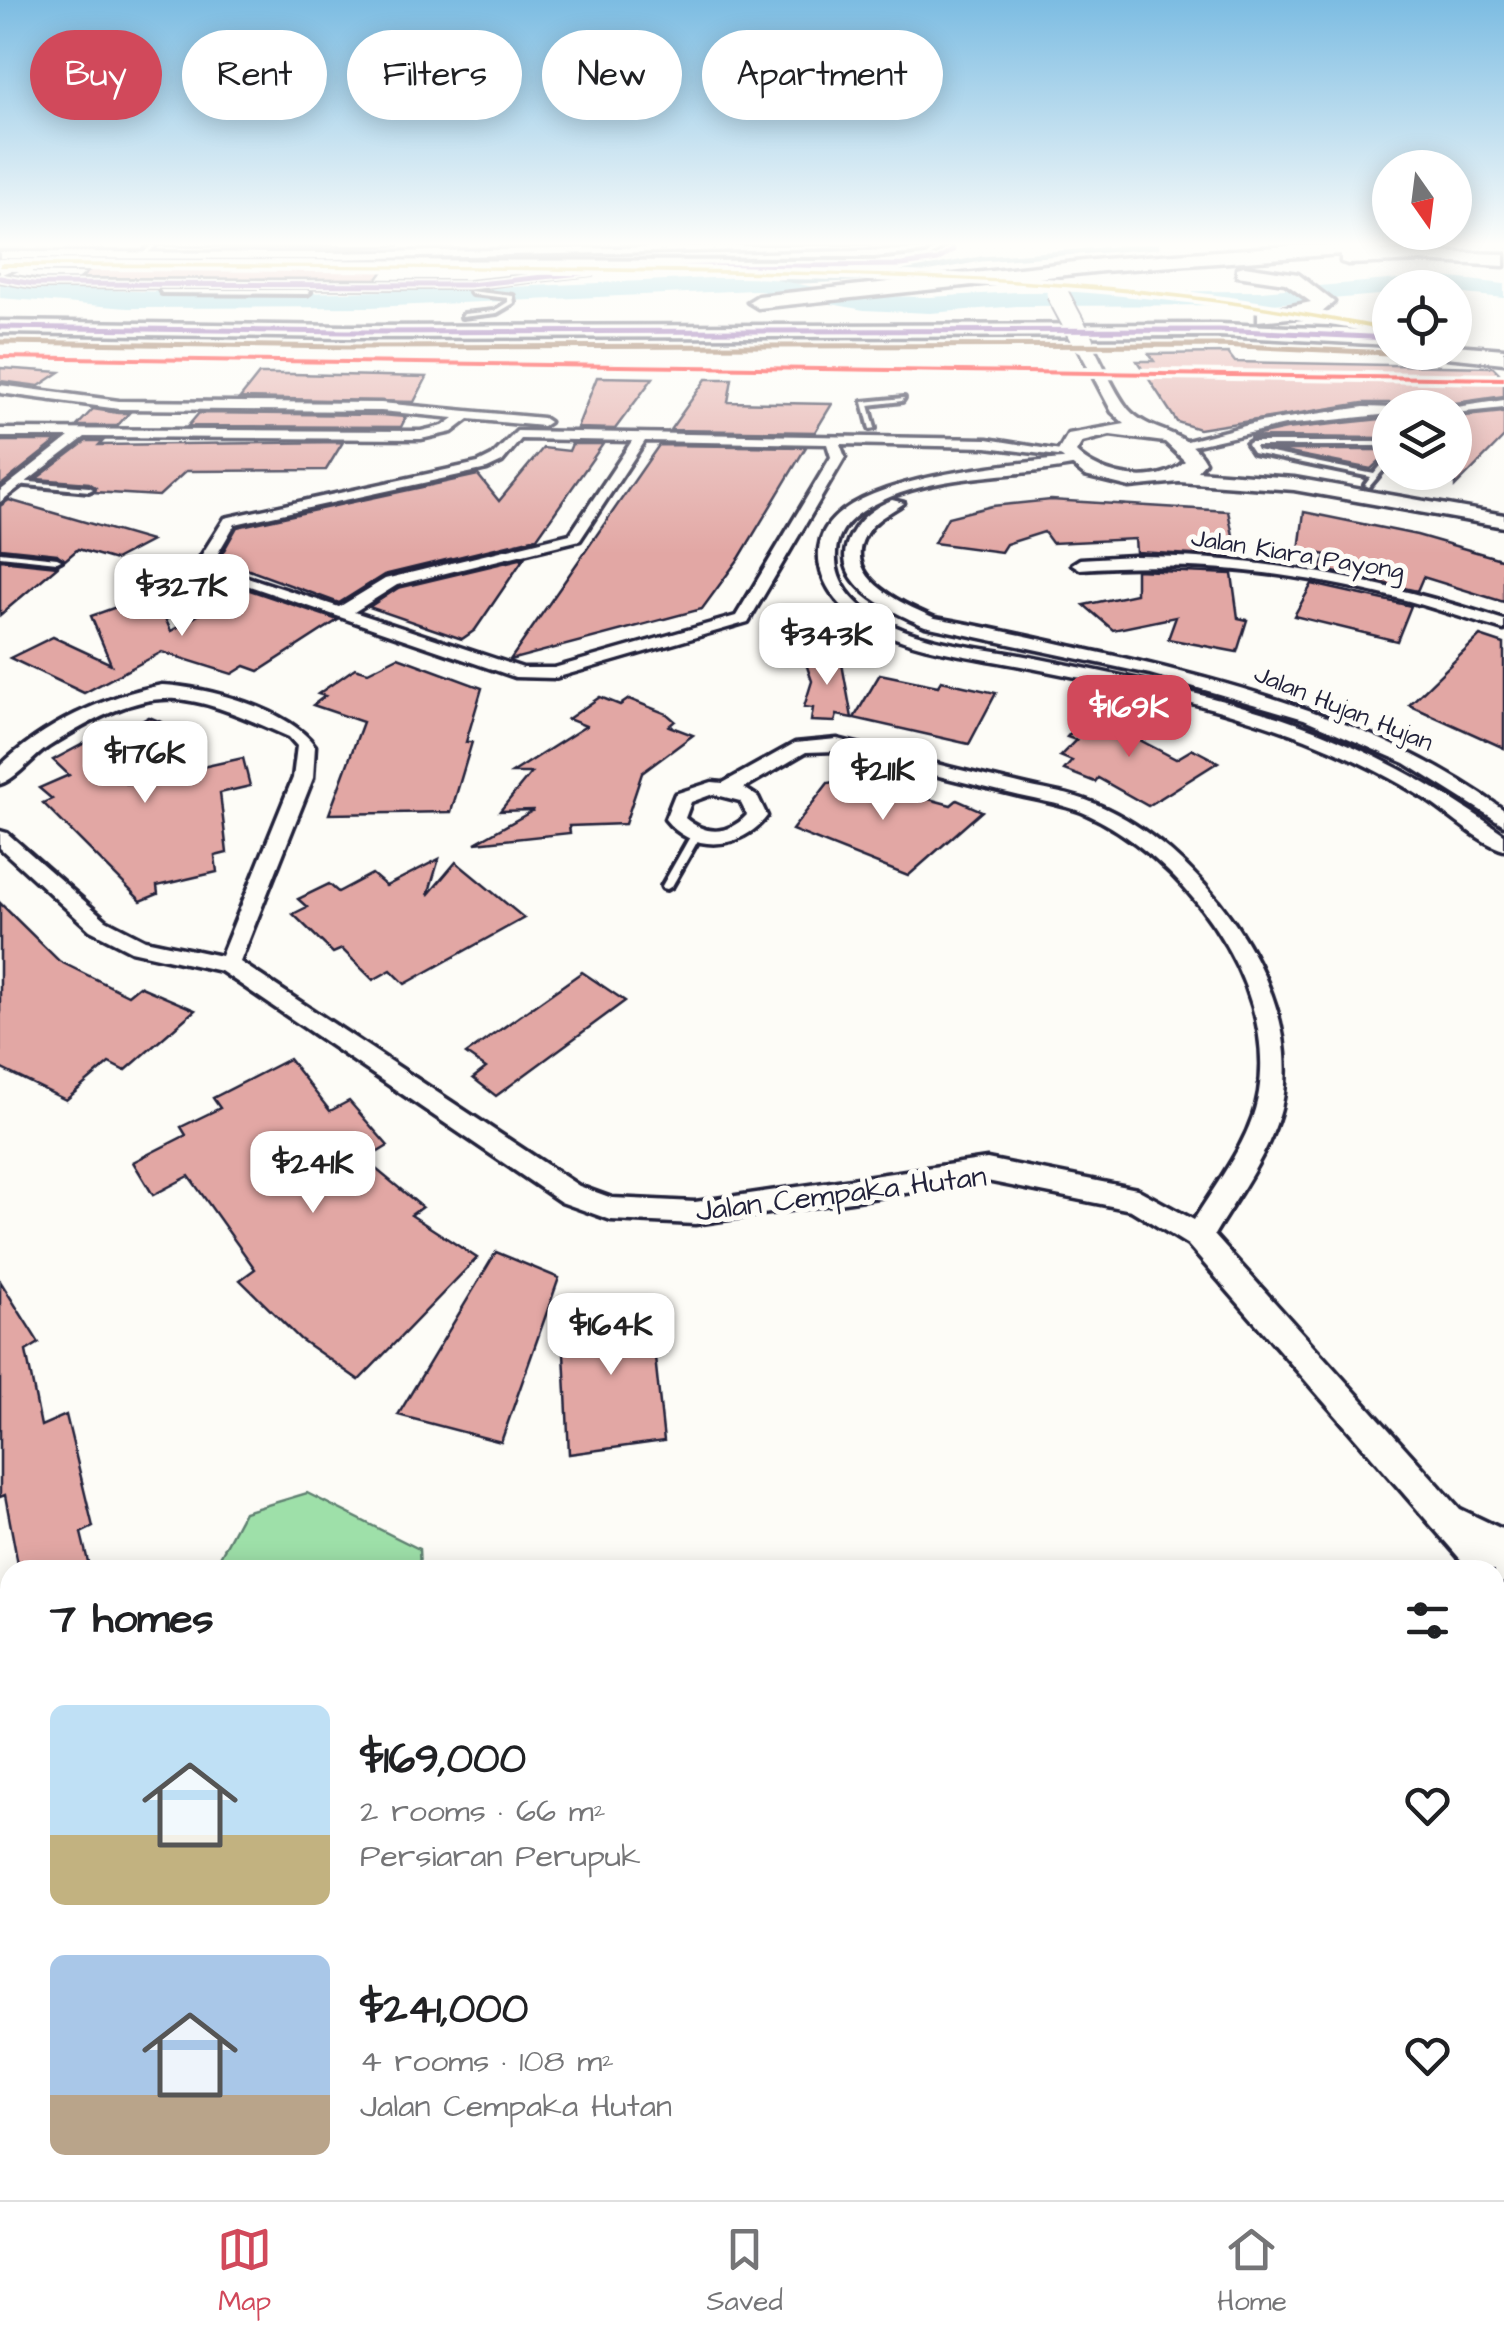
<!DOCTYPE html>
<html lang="en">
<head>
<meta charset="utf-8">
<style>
  :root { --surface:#fff; --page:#f2f2f2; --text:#202124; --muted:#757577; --line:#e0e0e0; --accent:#d1495b }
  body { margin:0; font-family:"Architects Daughter",sans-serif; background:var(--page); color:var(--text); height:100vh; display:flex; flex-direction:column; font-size:38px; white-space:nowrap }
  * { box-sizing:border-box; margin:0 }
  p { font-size:32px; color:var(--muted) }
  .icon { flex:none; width:55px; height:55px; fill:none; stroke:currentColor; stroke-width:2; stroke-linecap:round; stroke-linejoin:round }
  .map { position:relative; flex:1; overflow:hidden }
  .side { position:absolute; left:0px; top:1560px; width:1505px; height:640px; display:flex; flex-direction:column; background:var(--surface); border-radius:30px 30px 0 0; box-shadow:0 5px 25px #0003 }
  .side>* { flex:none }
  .guide { position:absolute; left:30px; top:30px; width:1000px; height:90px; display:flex; gap:20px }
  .needle { width:65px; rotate:166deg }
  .buttons { position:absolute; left:1372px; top:150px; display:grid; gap:20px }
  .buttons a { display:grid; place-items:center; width:100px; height:100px; border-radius:50%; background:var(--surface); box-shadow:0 5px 25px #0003; font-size:50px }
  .price { position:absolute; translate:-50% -85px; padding:0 22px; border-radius:20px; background:#fff; color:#222; font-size:32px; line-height:65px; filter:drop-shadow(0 2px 5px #0008) }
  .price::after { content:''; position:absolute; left:50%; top:60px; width:30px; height:22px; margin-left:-15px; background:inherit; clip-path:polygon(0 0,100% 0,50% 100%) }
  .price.selected { background:var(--accent); color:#fff }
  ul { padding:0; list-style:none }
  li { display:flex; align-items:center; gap:30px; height:250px; padding:0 50px }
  li span { display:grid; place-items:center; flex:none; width:280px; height:200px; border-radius:15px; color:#555 }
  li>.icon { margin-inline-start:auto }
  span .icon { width:120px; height:120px; fill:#fffc; stroke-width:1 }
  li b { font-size:42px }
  h2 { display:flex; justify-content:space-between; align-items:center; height:120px; padding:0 50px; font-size:42px }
  .tag { padding:0 35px; border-radius:45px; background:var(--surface); box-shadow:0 5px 25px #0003; font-size:35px; line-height:90px }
  .tag.selected { background:var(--accent); color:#fff }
  .menu { display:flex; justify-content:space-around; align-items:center; height:140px; border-top:2px solid var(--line); background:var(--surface); font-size:28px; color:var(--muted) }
  .menu a { display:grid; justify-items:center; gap:5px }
  .menu .selected { color:var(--accent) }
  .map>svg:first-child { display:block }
  .green { fill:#9ee0a9; stroke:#608172; stroke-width:2.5 }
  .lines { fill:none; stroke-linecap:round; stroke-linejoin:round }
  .stream { stroke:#57859a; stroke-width:5 }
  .river { fill:#7ac7d9; fill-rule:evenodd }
  .building { fill:#e2a7a4; stroke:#22223b; stroke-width:2.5 }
  .lane-casing { stroke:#22223b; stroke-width:8 }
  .street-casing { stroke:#22223b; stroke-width:7 }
  .secondary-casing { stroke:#22223b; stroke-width:7 }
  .highway-casing { stroke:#22223b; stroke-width:7 }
  .lane { fill:#fdfcf7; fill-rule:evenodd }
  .street { fill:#fdfcf7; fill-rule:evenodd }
  .secondary { fill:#fdfcf7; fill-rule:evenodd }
  .highway { fill:#fdfcf7; fill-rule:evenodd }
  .highway-bridge-casing { stroke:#22223b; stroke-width:25; stroke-linecap:butt }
  .highway-bridge { stroke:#fdfcf7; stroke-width:21 }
  .bus-1-casing { stroke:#fdfcf7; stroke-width:9 }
  .bus-2-casing { stroke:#fdfcf7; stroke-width:9 }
  .bus-3-casing { stroke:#fdfcf7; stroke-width:9 }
  .bus-1 { stroke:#662d91; stroke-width:5 }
  .bus-2 { stroke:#662d91; stroke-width:5 }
  .bus-3 { stroke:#7a4b2a; stroke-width:5 }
  .rail-1-casing { stroke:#fdfcf7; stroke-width:8 }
  .rail-1 { fill:#f00; fill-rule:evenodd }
  .metro-1-casing { stroke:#fdfcf7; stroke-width:8 }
  .metro-1 { fill:#c8a20f; fill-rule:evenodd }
  .labels { text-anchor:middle; stroke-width:10; stroke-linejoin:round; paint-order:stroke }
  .far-street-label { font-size:25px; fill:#22223b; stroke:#fdfcf7 }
  .street-label { font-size:30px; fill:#22223b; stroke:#fdfcf7 }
</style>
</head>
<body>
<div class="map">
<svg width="1504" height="2200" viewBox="0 0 1504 2200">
  <rect width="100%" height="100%" fill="#fdfcf7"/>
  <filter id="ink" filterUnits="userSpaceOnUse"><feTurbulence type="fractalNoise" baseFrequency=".01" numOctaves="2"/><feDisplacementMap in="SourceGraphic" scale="20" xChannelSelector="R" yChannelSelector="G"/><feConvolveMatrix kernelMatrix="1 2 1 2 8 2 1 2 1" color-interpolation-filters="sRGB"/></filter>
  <g filter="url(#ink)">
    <path class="green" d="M307 1493 419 1549 420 1570H213L244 1512Z"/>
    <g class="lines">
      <path class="stream" d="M754 283 875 278 981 259 1157 246"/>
      <path class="river" d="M754 276 864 296 930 297 1017 292 1261 291 1434 276 1504 284V298L1455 293V288H1390V294L1261 305 1017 306 930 313 864 310 754 290 370 307 128 308 0 298V284C251 303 503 287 754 276Z"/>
    </g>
    <g class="building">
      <path d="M159 246H400L329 249Z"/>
      <path d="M88 268H385L377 279 81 278 88 272 32 271Z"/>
      <path d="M1228 353 1235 362 1493 367 1504 378V396L1455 403H1363L1199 429 1177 422 1137 361H1154L1149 354Z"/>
      <path d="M0 368 60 372 39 386 0 381Z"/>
      <path d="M259 374H291L427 377 414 402 240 398Z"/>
      <path d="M597 377 653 378 615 429 577 428Z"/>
      <path d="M706 379H732L728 402 832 404 815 432 670 430Z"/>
      <path d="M93 409 118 413H129L117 426H77Z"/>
      <path d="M1504 412V437L1455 487V417Z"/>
      <path d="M199 413 381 415 406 417 401 427 188 426Z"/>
      <path d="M1390 418V438L1249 437 1286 429Z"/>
      <path d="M0 441H57L0 486Z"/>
      <path d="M86 441H103L99 445 343 442 326 470 186 471 159 496 94 492 96 488 89 483 36 479Z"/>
      <path d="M572 444H603L537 538 384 575 339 603 219 559 237 527 478 475 499 501 543 448 569 451Z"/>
      <path d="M659 445 806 447 740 557 702 609 510 660Z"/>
      <path d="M1274 450H1390V451L1371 469Z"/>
      <path d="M9 500 151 541 115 560 78 549 64 561 57 554 0 548V506Z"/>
      <path d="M1051 500 1228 511 1235 545H1228L1230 557 1136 552 1135 539 1052 543 1044 532 1006 544 1001 552 934 543 948 517 992 506Z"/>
      <path d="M1304 512 1417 535 1504 560V602L1423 577 1417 591 1320 569 1327 555 1299 550Z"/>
      <path d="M524 558 475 630 462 639 369 607 398 588Z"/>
      <path d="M0 560 57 566 59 565 0 615Z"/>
      <path d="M1136 570 1232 574 1238 618 1247 620 1237 652 1168 639 1176 617 1113 630 1084 605 1136 594Z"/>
      <path d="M1312 584 1411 606 1397 641 1294 616Z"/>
      <path d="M244 588 338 620 259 671 245 666 232 674 162 652 84 693 10 658 53 637 111 664 91 616 133 601 136 608 158 603 171 631Z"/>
      <path d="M1480 636 1504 644V748L1409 705Z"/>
      <path d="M840 653 852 718 837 715 835 722 811 721 813 708 804 707 812 681 803 655Z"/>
      <path d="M398 657 482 688 466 742H472L451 812 329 814 363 722 313 705 325 696 318 694 355 668 368 672Z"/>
      <path d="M880 674 938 686 941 681 996 693 969 744 854 718Z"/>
      <path d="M600 697 620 705 629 699 667 714 675 721 669 726 693 735 642 773 625 824 569 826 570 833 475 843 534 810 500 811 531 773H512L586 726 568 719Z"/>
      <path d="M1091 711 1142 728 1134 737 1176 759 1193 749 1218 762 1148 806 1098 778 1095 782 1064 770 1072 761 1060 756 1076 740 1067 737Z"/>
      <path d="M149 717 199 738 125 784 243 758 250 786 220 793 227 853 215 856 217 872 157 886 158 894 141 901 43 803 52 799 39 788 69 775 53 760 117 726 126 730Z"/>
      <path d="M855 779 951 805 957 800 982 811 908 876 792 830 828 783Z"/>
      <path d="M439 859 428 895 456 862 524 918 405 984 391 970 373 980 342 949 333 953 293 914 307 907 298 899 329 884 338 892 372 874 386 886Z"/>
      <path d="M0 903 59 961 128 995 139 986 195 1010 125 1071 109 1063 66 1100 0 1068Z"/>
      <path d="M582 972 625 1001 496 1096 473 1078 486 1068 466 1054Z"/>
      <path d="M289 1059 330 1111 349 1101 388 1146 365 1160 422 1207 411 1215 477 1258 359 1380 300 1339 240 1280 255 1269 189 1176 153 1195 133 1162 186 1135 181 1127 220 1108 213 1098Z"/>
      <path d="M496 1252 559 1278 501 1442 398 1415Z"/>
      <path d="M0 1281 39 1343 26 1351 41 1426 66 1415 93 1527 81 1533 90 1570H19L5 1495 0 1497Z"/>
      <path d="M649 1301 664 1441 569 1454 562 1312Z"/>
    </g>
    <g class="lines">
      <g class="lane-casing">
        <g id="lane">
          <path d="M150 246H155L144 257H140Z"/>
          <path d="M938 246H944L929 258 874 265 88 264 18 267 0 275V271L17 264 88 260 874 261 926 256Z"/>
          <path d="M590 270 592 273 469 287 33 286 0 280V276L42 282 469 283Z"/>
          <path d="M160 290H307L310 292 307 294 162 293Z"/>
          <path d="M470 291 513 296 514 303 497 313 462 317 464 314 494 311 508 302V298L472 294Z"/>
          <path d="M904 398 902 401 869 405 875 428 870 429 863 402Z"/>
          <path d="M1390 442V446H1255L1257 450 1374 474 1390 455V462L1369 487 1365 485 1371 477 1253 453 1247 444 1250 442Z"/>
          <path d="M18 481 89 487 93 489 89 491 16 484 14 483Z"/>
          <path d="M0 552 57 558 61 560 57 562 0 556Z"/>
          <path d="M696 832 701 835 672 886 667 889 663 888 662 886 691 835Z"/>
        </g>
      </g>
      <g class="street-casing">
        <g id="street">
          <path d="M723 246H928L329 259 0 258V252L329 253Z"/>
          <path d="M0 385 119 401 381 403 543 418 549 422 543 426 469 419 452 432 421 439 85 437 0 502V491L69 437H0V429L421 431 443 426 454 418 381 411 119 409 0 393Z"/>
          <path d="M1504 400V408L1455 413V408H1450Z"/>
          <path d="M1364 407 1395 408H1390V414L1285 425 1183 448 1176 444 1260 422Z"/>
          <path d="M517 431 987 439 1073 453 1066 457 987 447 840 444 845 457 748 622 555 678 515 677 194 567 225 518 478 463 492 456ZM521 439 632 441 570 534 385 579 339 607 211 565 235 524 487 469 502 462ZM645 441 827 444 831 457 736 616 554 668H523L354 612 397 585 580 540Z"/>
          <path d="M1072 458 1077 459V465C1013 478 944 473 883 500 860 511 837 525 836 553 834 582 853 604 878 618 922 643 977 647 1025 656 1104 672 1184 688 1261 712 1349 738 1429 781 1504 834V850C1480 844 1445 811 1422 797 1377 769 1328 746 1278 729 1195 700 1107 683 1021 666 971 656 913 651 867 625 837 608 811 575 821 539 840 475 1016 464 1072 458Z"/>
          <path d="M892 500 904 503C892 512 876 518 867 532 838 577 903 604 935 618 995 628 1055 643 1115 656 1254 688 1387 726 1504 810V825L1405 763 1304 719 1150 674 925 626C891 611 825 582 851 535 860 518 874 507 892 500Z"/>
          <path d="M1133 556C1261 556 1382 580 1504 620V630C1467 620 1431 606 1393 597 1289 571 1187 561 1080 569L1072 564 1080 559Z"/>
          <path d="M162 685C206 687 289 709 315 746L313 778 240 962 579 1186 612 1198 695 1202 987 1159 1137 1189 1194 1220C1218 1181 1252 1138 1259 1092 1277 980 1180 854 1082 812 1059 803 1032 799 1008 793 951 779 894 765 837 751L806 752 744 788 758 797 767 816C742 850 692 854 665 819L675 794 712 782 723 783 795 743 837 739C896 754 955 769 1015 783 1041 790 1071 793 1096 804 1196 846 1300 979 1284 1093 1277 1143 1240 1192 1214 1235L1460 1509 1504 1530V1582L1495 1585V1570H1470L1188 1245 1131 1210 987 1181 695 1224 611 1220 561 1202 221 971 131 951 90 930 0 848V831L7 833 106 920 145 940 221 956 293 778 297 746 289 737C179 688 154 681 48 747 33 757 16 779 0 784V766C43 725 104 696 162 685ZM713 794 740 801 747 815C728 835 706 836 685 818L691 802Z"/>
          <path d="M1504 1998V2057L1495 2061V2002Z"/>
          <path d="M944 2190H990L986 2200H940Z"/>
          <path d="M1410 2190H1455L1451 2200H1406Z"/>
        </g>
      </g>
      <g class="secondary-casing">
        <path id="secondary" d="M1077 339H1089C1102 360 1112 389 1128 409 1151 435 1187 428 1205 462L1197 471 1294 478 1504 515V527L1294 490 1179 482 1130 487 1085 476 1057 453 1068 434 1125 424 1112 412 1075 342ZM1110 435 1165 442 1185 461C1158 488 1101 477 1076 452L1082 442Z"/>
      </g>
      <g class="highway-casing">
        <g id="highway">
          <path d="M1291 246H1388L1382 251 1504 254V266L1421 261 1348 264 1341 262V254L1103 271 758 308 748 302 758 296 1103 259Z"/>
          <path d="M1244 266 1298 274 1334 302 1319 315 1258 321V313L1311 302 1285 283 1237 276V268Z"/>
          <path d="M0 321 346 326 1219 324 1390 331V345L1219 336 346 338 0 333Z"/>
          <path d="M1455 345 1504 349V363L1446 357 1443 352H1455Z"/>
        </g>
      </g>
      <use href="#lane" class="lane"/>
      <use href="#street" class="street"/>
      <use href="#secondary" class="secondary"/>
      <use href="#highway" class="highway"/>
      <g class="highway-bridge-casing">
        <path id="highway-bridge" d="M1057 293 1083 342"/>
      </g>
      <use href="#highway-bridge" class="highway-bridge"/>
      <g class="bus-1-casing">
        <path id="bus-1" d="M0 327 346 332 1219 330 1390 338"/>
      </g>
      <g class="bus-2-casing">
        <path id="bus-2" d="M0 278 33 284 469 285 627 268 902 265 938 260 953 250 951 246"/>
      </g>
      <g class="bus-3-casing">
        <path id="bus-3" d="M0 342 346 347 1219 345 1389 353"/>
      </g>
      <use href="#bus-1" class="bus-1"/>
      <use href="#bus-2" class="bus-2"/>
      <use href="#bus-3" class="bus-3"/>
      <g class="rail-1-casing">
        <path id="rail-1" d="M0 355 1504 377V381L0 359Z"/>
      </g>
      <use href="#rail-1" class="rail-1"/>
      <g class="metro-1-casing">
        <path id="metro-1" d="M0 263C225 264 449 265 674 269 830 272 987 275 1143 290 1226 299 1308 312 1390 328V332C1308 316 1226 302 1143 294 987 278 830 275 674 273 449 268 225 267 0 267Z"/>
      </g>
      <use href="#metro-1" class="metro-1"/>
    </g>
  </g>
  <linearGradient id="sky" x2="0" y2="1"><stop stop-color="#7cbce2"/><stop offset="0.44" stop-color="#fefefb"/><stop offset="1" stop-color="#fefefb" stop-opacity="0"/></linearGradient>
  <rect width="1504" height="554" fill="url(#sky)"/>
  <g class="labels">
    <g class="far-street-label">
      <text transform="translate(1298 553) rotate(9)" y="9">Jalan Kiara Payong</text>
      <text transform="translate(1344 707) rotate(22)" y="9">Jalan Hujan Hujan</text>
    </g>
    <g class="street-label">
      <text transform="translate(841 1193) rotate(-7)" y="10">Jalan Cempaka Hutan</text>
    </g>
  </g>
</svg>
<div class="buttons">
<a><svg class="needle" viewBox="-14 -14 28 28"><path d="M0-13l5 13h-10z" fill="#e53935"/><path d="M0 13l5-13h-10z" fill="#757577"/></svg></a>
<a><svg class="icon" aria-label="locate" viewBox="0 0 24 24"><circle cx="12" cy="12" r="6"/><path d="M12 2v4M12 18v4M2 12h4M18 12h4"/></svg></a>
<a><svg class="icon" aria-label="layers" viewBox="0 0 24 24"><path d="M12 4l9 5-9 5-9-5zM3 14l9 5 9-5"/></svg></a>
</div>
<b class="price" style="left:182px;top:639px">$327K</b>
<b class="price" style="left:827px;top:688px">$343K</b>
<b class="price selected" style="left:1129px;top:760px">$169K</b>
<b class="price" style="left:145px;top:806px">$176K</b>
<b class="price" style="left:883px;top:823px">$211K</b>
<b class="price" style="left:313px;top:1216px">$241K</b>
<b class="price" style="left:611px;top:1378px">$164K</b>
<div class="guide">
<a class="tag selected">Buy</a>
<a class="tag">Rent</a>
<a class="tag">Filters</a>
<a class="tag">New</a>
<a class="tag">Apartment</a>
</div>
<section class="side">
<h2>7 homes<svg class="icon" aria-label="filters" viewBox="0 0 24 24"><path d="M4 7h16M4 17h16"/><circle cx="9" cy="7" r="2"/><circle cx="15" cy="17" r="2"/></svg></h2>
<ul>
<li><span style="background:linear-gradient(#bfe0f5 65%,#c2b280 0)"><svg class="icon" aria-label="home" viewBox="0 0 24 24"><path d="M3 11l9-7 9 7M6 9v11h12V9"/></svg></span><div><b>$169,000</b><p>2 rooms · 66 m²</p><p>Persiaran Perupuk</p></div><svg class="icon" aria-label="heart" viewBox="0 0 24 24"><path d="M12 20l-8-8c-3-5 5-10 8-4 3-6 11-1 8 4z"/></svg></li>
<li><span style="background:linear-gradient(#a9c7e8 70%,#b9a48a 0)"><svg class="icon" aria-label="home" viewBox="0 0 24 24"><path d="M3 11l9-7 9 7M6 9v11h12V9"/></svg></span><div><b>$241,000</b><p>4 rooms · 108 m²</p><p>Jalan Cempaka Hutan</p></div><svg class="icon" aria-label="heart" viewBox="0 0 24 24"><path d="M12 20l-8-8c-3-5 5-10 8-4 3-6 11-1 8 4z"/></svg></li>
</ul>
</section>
</div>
<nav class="menu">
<a class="selected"><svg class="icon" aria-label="map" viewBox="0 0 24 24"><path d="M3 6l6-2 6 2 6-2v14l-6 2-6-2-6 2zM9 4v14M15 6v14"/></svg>Map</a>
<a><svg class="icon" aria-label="saved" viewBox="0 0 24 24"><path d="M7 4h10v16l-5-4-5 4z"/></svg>Saved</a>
<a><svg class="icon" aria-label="home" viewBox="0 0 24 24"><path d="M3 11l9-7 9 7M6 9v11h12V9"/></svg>Home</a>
</nav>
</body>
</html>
